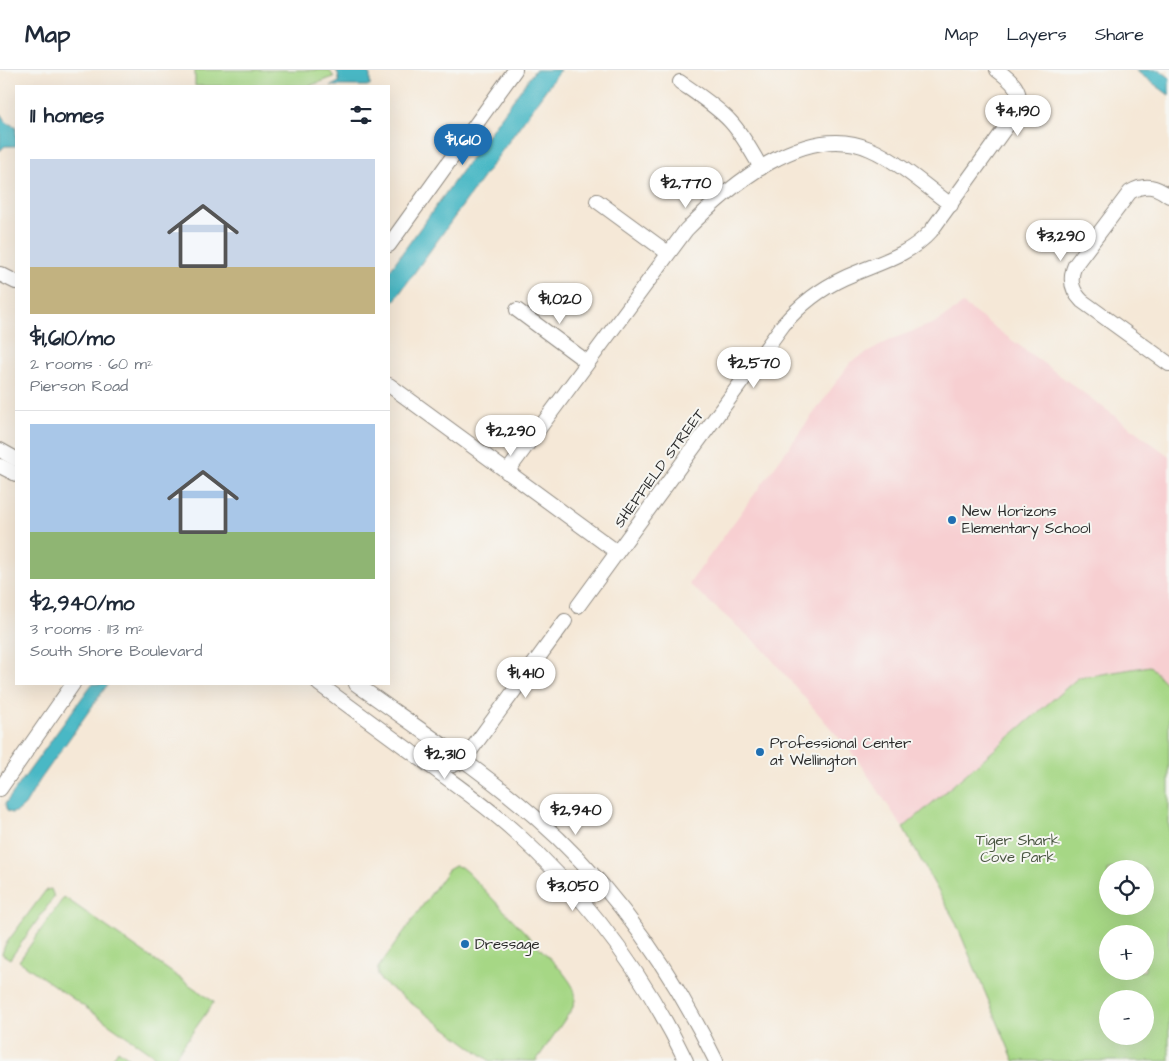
<!DOCTYPE html>
<html lang="en">
<head>
<meta charset="utf-8">
<style>
  :root { --surface:#fff; --page:#f2f2f3; --text:#1f2937; --muted:#747a83; --line:#e0e1e3; --accent:#1f6fb2 }
  body { margin:0; font-family:"Architects Daughter",sans-serif; background:var(--page); color:var(--text); height:100vh; display:flex; flex-direction:column; font-size:19px; white-space:nowrap }
  * { box-sizing:border-box; margin:0 }
  p { font-size:16px; color:var(--muted) }
  .icon { flex:none; width:28px; height:28px; fill:none; stroke:currentColor; stroke-width:2; stroke-linecap:round; stroke-linejoin:round }
  .map { position:relative; flex:1; overflow:hidden }
  .drawer { position:absolute; left:15px; top:15px; width:375px; height:600px; display:flex; flex-direction:column; background:var(--surface); border-radius:0px; box-shadow:0 5px 20px #0002 }
  .drawer>* { flex:none }
  .fabs { position:absolute; left:1099px; top:790px; display:grid; gap:10px }
  .fabs a { display:grid; place-items:center; width:55px; height:55px; border-radius:50%; background:var(--surface); box-shadow:0 5px 20px #0002; font-size:25px }
  .price { position:absolute; translate:-50% -42px; padding:0 11px; border-radius:18px; background:#fff; color:#222; font-size:16px; line-height:32px; filter:drop-shadow(0 1px 2px #0008) }
  .price::after { content:''; position:absolute; left:50%; top:30px; width:15px; height:11px; margin-left:-8px; background:inherit; clip-path:polygon(0 0,100% 0,50% 100%) }
  .price.selected { background:var(--accent); color:#fff }
  ul { padding:0; list-style:none }
  li { display:grid; align-content:center; gap:10px; height:265px; padding:0 15px }
  li+li { border-top:1px solid var(--line) }
  li span { display:grid; place-items:center; height:155px; border-radius:0px; color:#555 }
  li>.icon { margin-inline-start:auto }
  span .icon { width:90px; height:90px; fill:#fffc; stroke-width:1 }
  li b { font-size:21px }
  h2 { display:flex; justify-content:space-between; align-items:center; height:60px; padding:0 15px; font-size:21px }
  header { display:flex; align-items:center; gap:30px; box-sizing:border-box; height:70px; padding:0 25px; background:var(--surface); border-bottom:1px solid var(--line) }
  header strong { font-size:24px }
  nav { display:flex; gap:28px; margin-inline-start:auto; font-size:18px }
  .map>svg:first-child { display:block }
  .built { fill:#f7cfd1 }
  .green { fill:#a6d785; stroke:#688158; fill-rule:evenodd }
  .water { fill:#4ab8c5; stroke:#3a7278 }
  .lines { fill:none; stroke-linecap:round; stroke-linejoin:round }
  .minor-casing { stroke:#908a81; stroke-width:16 }
  .minor { stroke:#fff; stroke-width:14 }
  .poi-dot { fill:#1f6fb2; stroke:#f6f6f2; stroke-width:2 }
  .labels { text-anchor:middle; stroke-width:4; stroke-linejoin:round; paint-order:stroke }
  .street-label { font-size:15px; fill:#2b2b2b; stroke:#f6f6f2 }
  .poi-label { font-size:15px; fill:#2b2b2b; stroke:#f6f6f2; text-anchor:start }
  .park-label { font-size:15px; fill:#4a5642; stroke:#f6f6f2 }
</style>
</head>
<body>
<header>
<strong>Map</strong>
<nav><a>Map</a><a>Layers</a><a>Share</a></nav>
</header>
<div class="map">
<svg width="1169" height="991" viewBox="0 0 1169 991">
  <rect width="100%" height="100%" fill="#f6f6f2"/>
  <filter id="ink" filterUnits="userSpaceOnUse"><feTurbulence type="fractalNoise" baseFrequency=".02" numOctaves="2"/><feDisplacementMap in="SourceGraphic" scale="10" xChannelSelector="R" yChannelSelector="G"/><feConvolveMatrix kernelMatrix="1 2 1 2 8 2 1 2 1" color-interpolation-filters="sRGB"/></filter>
  <filter id="wash" filterUnits="userSpaceOnUse"><feTurbulence type="fractalNoise" baseFrequency=".0096" numOctaves="4" result="noise"/><feDisplacementMap in="SourceGraphic" scale="20" xChannelSelector="R" yChannelSelector="G"/><feGaussianBlur stdDeviation="1.12" result="paint"/><feColorMatrix in="noise" values="0 0 0 0 0 0 0 0 0 0 0 0 0 0 0 0 0 1.4 0 .05"/><feComposite in="paint" operator="in"/></filter>
  <g filter="url(#wash)">
    <rect width="100%" height="100%" fill="#f5e8d7"/>
    <path class="built" d="M963 234 1169 386V617L1150 596 1078 608 903 758 857 689 762 578 689 514 851 292 892 269 937 252Z"/>
    <g class="green">
      <path d="M195 0H329L334 7 309 16H195Z"/>
      <path d="M1150 596 1169 617V991H1014L955 851 903 758 1078 608ZM1108 799H1145V836H1108ZM1108 864H1145V901H1108ZM1108 929H1145V966H1108Z"/>
      <path d="M455 796 461 797 468 803 562 901C572 915 580 922 572 939L536 991H490L381 911 378 905V898L448 800Z"/>
      <path d="M51 819 54 827 10 889 2 884 5 875 46 820Z"/>
      <path d="M64 827 214 932 172 991H162L19 891Z"/>
      <path d="M118 980 133 991H111Z"/>
    </g>
    <g class="water">
      <path d="M336 0H366L370 5V16H331L339 12 338 4Z"/>
      <path d="M535 0H560L389 238V201Z"/>
      <path d="M1135 0H1160L1169 7V25Z"/>
      <path d="M0 43 6 52 16 57V76H5L0 81Z"/>
      <path d="M92 614H108L40 710 25 735 18 741 12 743 7 741 5 734Z"/>
    </g>
  </g>
  <g filter="url(#ink)">
    <g class="lines">
      <g class="minor-casing">
        <g id="minor">
          <path d="M680 12C697 24 716 36 730 51 743 65 752 82 761 98"/>
          <path d="M1169 126C1156 116 1145 113 1130 122L1075 195C1069 209 1071 220 1082 231L1169 294"/>
          <path d="M597 131 668 183"/>
          <path d="M389 175 515 0"/>
          <path d="M0 204 16 212"/>
          <path d="M517 240 587 292"/>
          <path d="M389 315 617 482"/>
          <path d="M0 380 16 389"/>
          <path d="M0 396 16 404"/>
          <path d="M507 402 686 160C728 117 805 50 870 79 896 90 927 117 951 135"/>
          <path d="M578 536 783 255C800 235 820 219 844 208 874 194 908 187 931 161L1019 39C1022 19 1012 11 997 0"/>
          <path d="M319 614C354 640 390 666 425 692 456 715 487 736 515 762 587 827 644 904 686 991"/>
          <path d="M356 614C416 657 479 698 535 747 612 814 671 899 716 991"/>
          <path d="M428 691 453 695 463 691 565 551"/>
          <path d="M0 719 73 614"/>
        </g>
      </g>
      <use href="#minor" class="minor"/>
    </g>
  </g>
  <g class="poi-dot">
    <circle cx="952" cy="450" r="5"/>
    <circle cx="760" cy="682" r="5"/>
    <circle cx="465" cy="874" r="5"/>
  </g>
  <g class="labels">
    <g class="street-label">
      <text transform="translate(659 398) rotate(-54)" y="5">SHEFFIELD STREET</text>
    </g>
    <g class="poi-label">
      <text x="962" y="446">New Horizons<tspan x="962" dy="17">Elementary School</tspan></text>
      <text x="770" y="678">Professional Center<tspan x="770" dy="17">at Wellington</tspan></text>
      <text x="475" y="879">Dressage</text>
    </g>
    <g class="park-label">
      <text x="1018" y="775">Tiger Shark<tspan x="1018" dy="17">Cove Park</tspan></text>
    </g>
  </g>
</svg>
<div class="fabs">
<a><svg class="icon" aria-label="locate" viewBox="0 0 24 24"><circle cx="12" cy="12" r="6"/><path d="M12 2v4M12 18v4M2 12h4M18 12h4"/></svg></a>
<a>+</a>
<a>−</a>
</div>
<b class="price" style="left:1018px;top:67px">$4,190</b>
<b class="price selected" style="left:463px;top:96px">$1,610</b>
<b class="price" style="left:686px;top:139px">$2,770</b>
<b class="price" style="left:1061px;top:192px">$3,290</b>
<b class="price" style="left:560px;top:255px">$1,020</b>
<b class="price" style="left:754px;top:319px">$2,570</b>
<b class="price" style="left:511px;top:387px">$2,290</b>
<b class="price" style="left:526px;top:629px">$1,410</b>
<b class="price" style="left:445px;top:710px">$2,310</b>
<b class="price" style="left:576px;top:766px">$2,940</b>
<b class="price" style="left:573px;top:842px">$3,050</b>
<section class="drawer">
<h2>11 homes<svg class="icon" aria-label="filters" viewBox="0 0 24 24"><path d="M4 7h16M4 17h16"/><circle cx="9" cy="7" r="2"/><circle cx="15" cy="17" r="2"/></svg></h2>
<ul>
<li><span style="background:linear-gradient(#c9d6e8 70%,#c2b280 0)"><svg class="icon" aria-label="home" viewBox="0 0 24 24"><path d="M3 11l9-7 9 7M6 9v11h12V9"/></svg></span><div><b>$1,610/mo</b><p>2 rooms · 60 m²</p><p>Pierson Road</p></div></li>
<li><span style="background:linear-gradient(#a9c7e8 70%,#8fb573 0)"><svg class="icon" aria-label="home" viewBox="0 0 24 24"><path d="M3 11l9-7 9 7M6 9v11h12V9"/></svg></span><div><b>$2,940/mo</b><p>3 rooms · 113 m²</p><p>South Shore Boulevard</p></div></li>
</ul>
</section>
</div>
</body>
</html>
